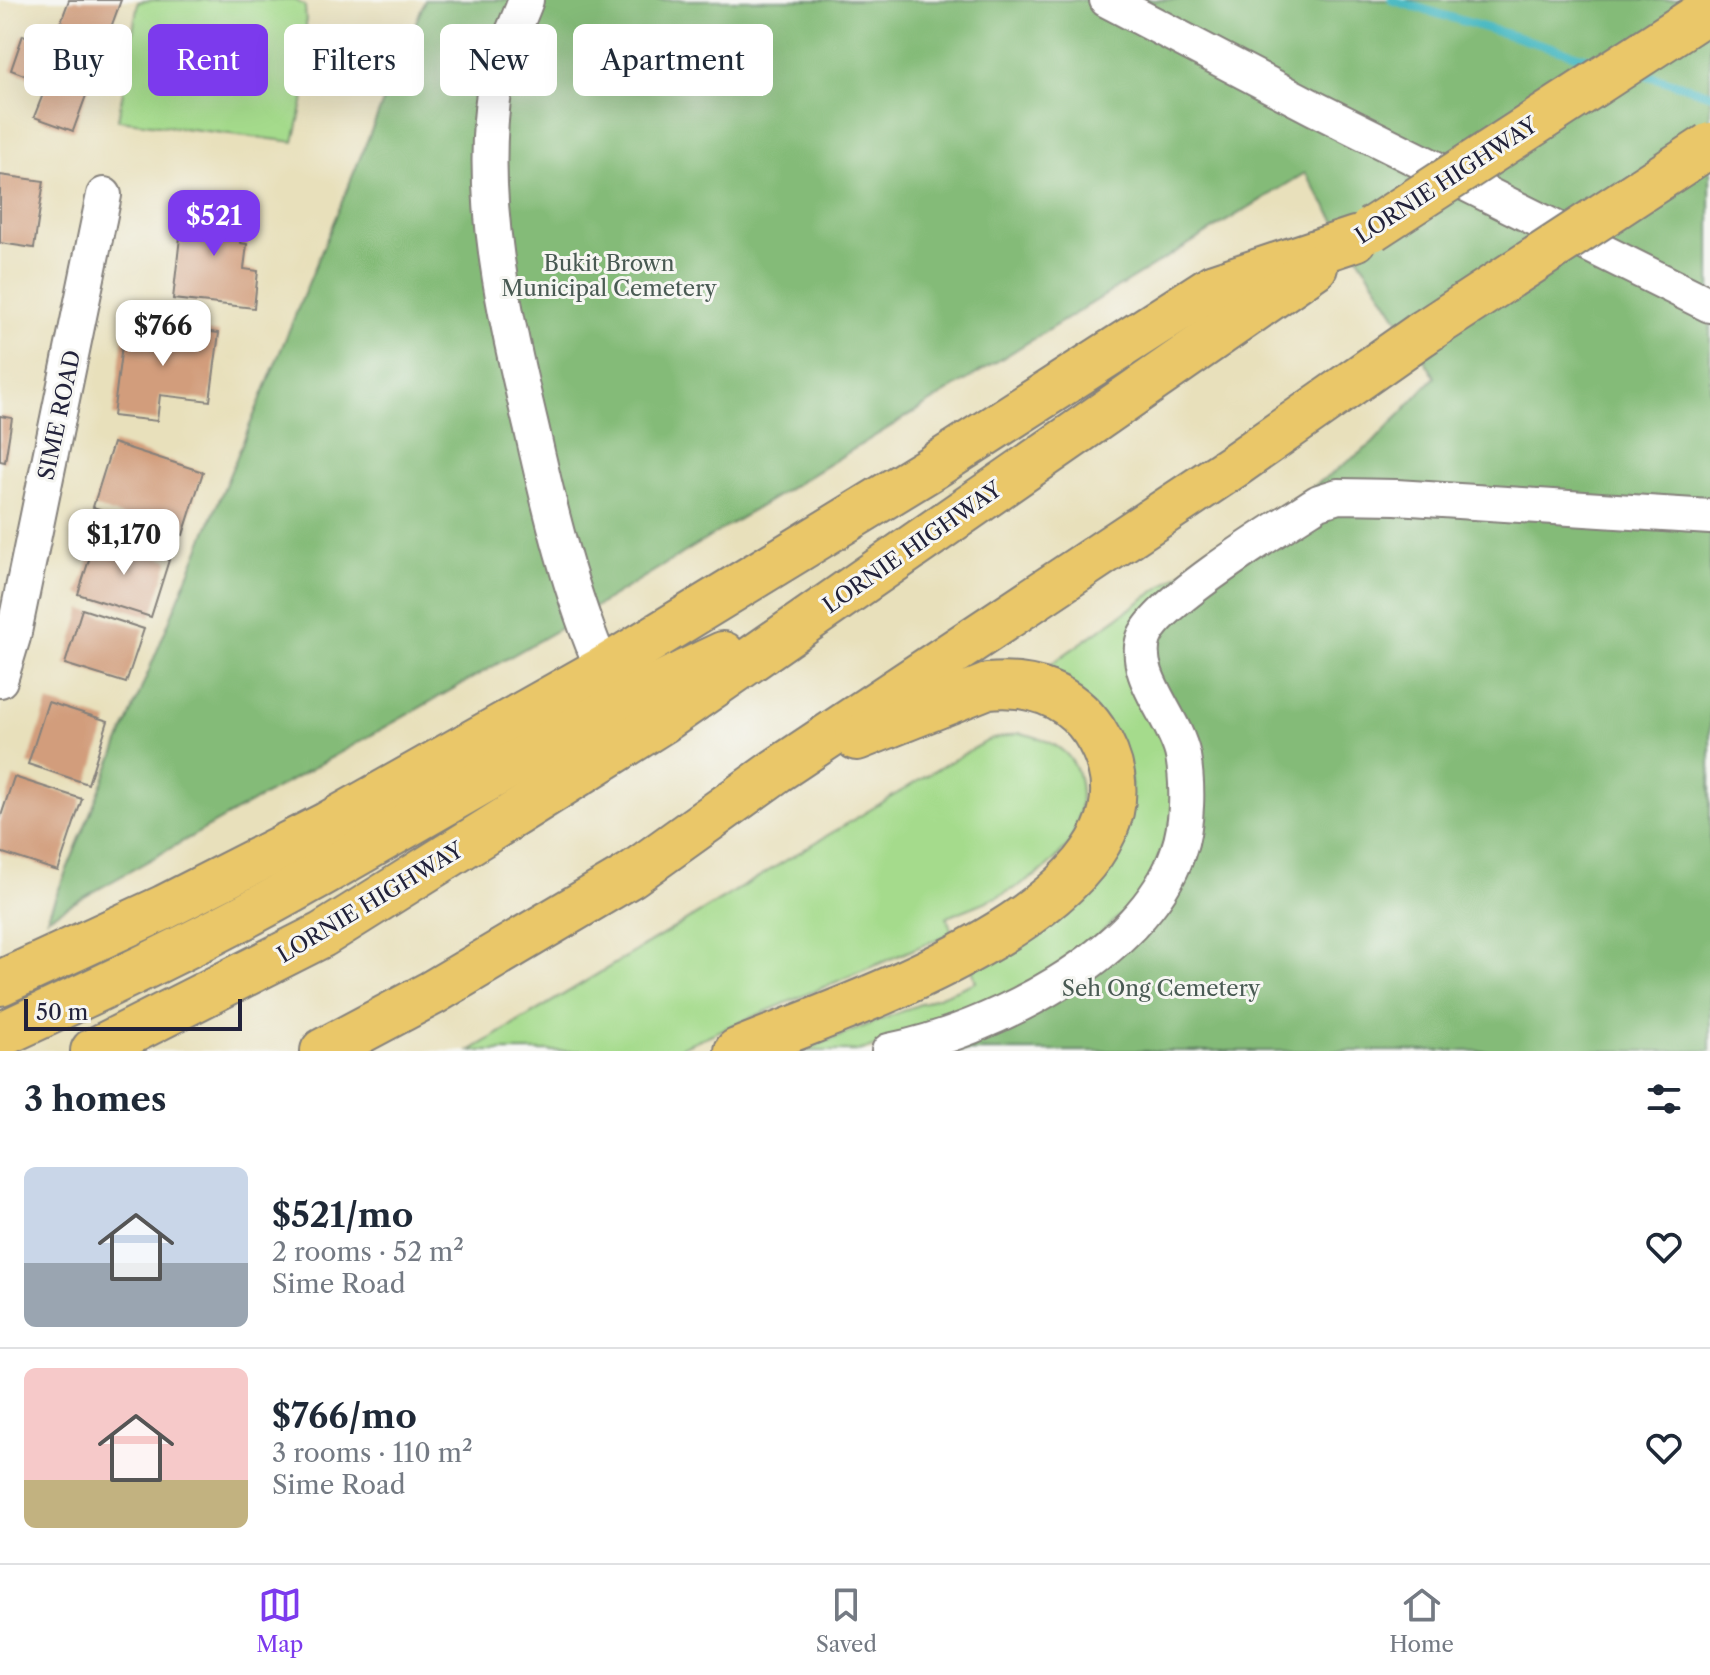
<!DOCTYPE html>
<html lang="en">
<head>
<meta charset="utf-8">
<style>
  :root { --surface:#fff; --page:#f6f6f7; --text:#1f2937; --muted:#747a83; --line:#e0e1e3; --accent:#7c3aed }
  body { margin:0; font-family:"Libre Caslon Text",serif; background:var(--page); color:var(--text); height:100vh; display:flex; flex-direction:column; font-size:30px; white-space:nowrap }
  * { box-sizing:border-box; margin:0 }
  p { font-size:26px; color:var(--muted) }
  .icon { flex:none; width:44px; height:44px; fill:none; stroke:currentColor; stroke-width:2; stroke-linecap:round; stroke-linejoin:round }
  .map { position:relative; height:1051px; overflow:hidden }
  .drawer { display:flex; flex-direction:column; background:var(--surface); flex:1 }
  .drawer>* { flex:none }
  .hud { position:absolute; left:24px; top:24px; width:800px; height:72px; display:flex; gap:16px }
  .scale { position:absolute; left:24px; bottom:20px; width:218px; box-sizing:border-box; padding-left:8px; border:4px solid #22223b; border-top:0; font-size:22px; line-height:28px; white-space:nowrap; color:#22223b; -webkit-text-stroke:6px #f6f6f2; paint-order:stroke }
  .price { position:absolute; translate:-50% -68px; padding:0 18px; border-radius:16px; background:#fff; color:#222; font-size:26px; line-height:52px; filter:drop-shadow(0 2px 4px #0008) }
  .price::after { content:''; position:absolute; left:50%; top:48px; width:24px; height:18px; margin-left:-12px; background:inherit; clip-path:polygon(0 0,100% 0,50% 100%) }
  .price.on { background:var(--accent); color:#fff }
  ul { padding:0; list-style:none }
  li { display:flex; align-items:center; gap:24px; height:200px; padding:0 24px }
  li+li { border-top:2px solid var(--line) }
  li span { display:grid; place-items:center; flex:none; width:224px; height:160px; border-radius:12px; color:#555 }
  li>.icon { margin-inline-start:auto }
  span .icon { width:96px; height:96px; fill:#fffc; stroke-width:1 }
  li b { font-size:34px }
  h2 { display:flex; justify-content:space-between; align-items:center; height:96px; padding:0 24px; font-size:34px }
  .tag { padding:0 28px; border-radius:12px; background:var(--surface); box-shadow:0 8px 32px #0002; font-size:28px; line-height:72px }
  .tag.on { background:var(--accent); color:#fff }
  .tabs { display:flex; justify-content:space-around; align-items:center; height:112px; border-top:2px solid var(--line); background:var(--surface); font-size:22px; color:var(--muted) }
  .tabs a { display:grid; justify-items:center; gap:4px }
  .tabs .on { color:var(--accent) }
  .map>svg:first-child { display:block }
  .green { fill:#a5db8c; stroke:#647e64; stroke-width:2 }
  .forest { fill:#84bb78; stroke:#536e5a; stroke-width:2 }
  .lines { fill:none; stroke-linecap:round; stroke-linejoin:round }
  .stream { stroke:#4ab9c2; stroke-width:9 }
  .building { fill:#d29d7b }
  .minor-casing { stroke:#85817b; stroke-width:38 }
  .highway-casing { stroke:#85817b; stroke-width:48 }
  .minor { stroke:#fff; stroke-width:34 }
  .highway { stroke:#eac769; stroke-width:44 }
  .highway-bridge-casing { stroke:#85817b; stroke-width:48; stroke-linecap:butt }
  .highway-bridge { stroke:#eac769; stroke-width:44 }
  .labels { text-anchor:middle; stroke-width:6; stroke-linejoin:round; paint-order:stroke }
  .street-label { font-size:22px; fill:#22223b; stroke:#f6f6f2 }
  .park-label { font-size:22px; fill:#495a53; stroke:#f6f6f2 }
</style>
</head>
<body>
<div class="map">
<svg width="1710" height="1051" viewBox="0 0 1710 1051">
  <rect width="100%" height="100%" fill="#f6f6f2"/>
  <filter id="ink" filterUnits="userSpaceOnUse"><feTurbulence type="fractalNoise" baseFrequency=".0125" numOctaves="2"/><feDisplacementMap in="SourceGraphic" scale="16" xChannelSelector="R" yChannelSelector="G"/><feConvolveMatrix kernelMatrix="1 2 1 2 8 2 1 2 1" color-interpolation-filters="sRGB"/></filter>
  <filter id="wash" filterUnits="userSpaceOnUse"><feTurbulence type="fractalNoise" baseFrequency=".006" numOctaves="4" result="noise"/><feDisplacementMap in="SourceGraphic" scale="32" xChannelSelector="R" yChannelSelector="G"/><feGaussianBlur stdDeviation="1.8" result="paint"/><feColorMatrix in="noise" values="0 0 0 0 0 0 0 0 0 0 0 0 0 0 0 0 0 1.4 0 .05"/><feComposite in="paint" operator="in"/></filter>
  <g filter="url(#wash)">
    <rect width="100%" height="100%" fill="#e8e0bb"/>
    <g class="green">
      <path d="M152 0H295L305 6 309 77 294 142 118 120 138 2Z"/>
      <path d="M1204 557 1160 724 1177 803 1147 891 1067 964 932 1033 857 1051H802L976 982 971 966 1131 786 1126 758 1117 736 1041 675 1051 664Z"/>
      <path d="M1020 733C1064 742 1086 762 1080 810 1078 823 1074 839 1064 850 1034 885 989 901 947 917L952 933 672 1051H470L946 764 989 740Z"/>
    </g>
    <path class="forest" d="M425 0H1710V1051H953L1063 992 1182 869 1155 665 1161 597 1372 444 1435 377 1305 173 561 628 47 918Z"/>
    <g class="lines">
      <g class="stream">
        <path d="M1392 0 1604 63"/>
        <path d="M1637 72 1710 94"/>
      </g>
    </g>
    <g id="blocks">
      <g class="building">
        <path d="M69 0H121L73 131 34 117 47 84 11 70 23 35 52 46Z"/>
        <path d="M0 175 44 181 34 248 0 243Z"/>
        <path d="M184 202 244 209 240 243 247 244 244 269 258 271 254 308 173 299Z"/>
        <path d="M125 321 219 333 210 401 160 395 157 421 113 416Z"/>
        <path d="M0 416 12 418 5 462 0 461Z"/>
        <path d="M113 443 203 472 183 535 93 507Z"/>
        <path d="M96 538 169 560 151 617 78 594Z"/>
        <path d="M82 609 144 629 126 683 65 664Z"/>
        <path d="M48 702 108 721 88 784 28 764Z"/>
        <path d="M14 777 82 799 58 871 0 852V819Z"/>
      </g>
    </g>
  </g>
  <g filter="url(#ink)">
    <use href="#blocks" fill-opacity="0" stroke="#85817b" stroke-width="2"/>
    <g class="lines">
      <g class="minor-casing">
        <g id="minor">
          <path d="M526 0C516 27 500 58 495 86 477 200 506 320 532 430 550 511 570 593 603 669"/>
          <path d="M1107 0 1316 109 1710 305"/>
          <path d="M0 680 13 637 104 195"/>
          <path d="M889 1051C989 1031 1143 956 1178 852 1188 824 1188 784 1183 756 1175 717 1131 676 1144 638 1156 603 1283 525 1319 502L1338 496 1396 497 1710 517"/>
        </g>
      </g>
      <g class="highway-casing">
        <g id="highway">
          <path d="M0 983 165 907 328 824 603 669 933 467 1214 286 1355 239"/>
          <path d="M0 1035C104 987 209 938 309 881 446 804 580 721 723 654"/>
          <path d="M93 1051 322 935 661 722 1315 267"/>
          <path d="M323 1051 432 993 631 875 776 771 1235 465 1423 333"/>
          <path d="M737 1051C840 1007 1200 896 1094 731 1069 694 1031 682 988 686L857 738"/>
        </g>
      </g>
      <use href="#minor" class="minor"/>
      <use href="#highway" class="highway"/>
      <g class="highway-bridge-casing">
        <g id="highway-bridge">
          <path d="M1372 229 1710 9"/>
          <path d="M1423 333 1710 145"/>
        </g>
      </g>
      <use href="#highway-bridge" class="highway-bridge"/>
    </g>
  </g>
  <g class="labels">
    <g class="street-label">
      <text transform="translate(1446 180) rotate(-33)" y="8">LORNIE HIGHWAY</text>
      <text transform="translate(59 415) rotate(-78)" y="8">SIME ROAD</text>
      <text transform="translate(912 547) rotate(-35)" y="8">LORNIE HIGHWAY</text>
      <text transform="translate(370 902) rotate(-31)" y="8">LORNIE HIGHWAY</text>
    </g>
    <g class="park-label">
      <text x="609" y="271">Bukit Brown<tspan x="609" dy="25">Municipal Cemetery</tspan></text>
      <text x="1161" y="996">Seh Ong Cemetery</text>
    </g>
  </g>
</svg>
<div class="scale">50 m</div>
<b class="price on" style="left:214px;top:258px">$521</b>
<b class="price" style="left:163px;top:368px">$766</b>
<b class="price" style="left:124px;top:577px">$1,170</b>
<div class="hud">
<a class="tag">Buy</a>
<a class="tag on">Rent</a>
<a class="tag">Filters</a>
<a class="tag">New</a>
<a class="tag">Apartment</a>
</div>
</div>
<section class="drawer">
<h2>3 homes<svg class="icon" aria-label="filters" viewBox="0 0 24 24"><path d="M4 7h16M4 17h16"/><circle cx="9" cy="7" r="2"/><circle cx="15" cy="17" r="2"/></svg></h2>
<ul>
<li><span style="background:linear-gradient(#c9d6e8 60%,#9aa5b1 0)"><svg class="icon" aria-label="home" viewBox="0 0 24 24"><path d="M3 11l9-7 9 7M6 9v11h12V9"/></svg></span><div><b>$521/mo</b><p>2 rooms · 52 m²</p><p>Sime Road</p></div><svg class="icon" aria-label="heart" viewBox="0 0 24 24"><path d="M12 20l-8-8c-3-5 5-10 8-4 3-6 11-1 8 4z"/></svg></li>
<li><span style="background:linear-gradient(#f6c9c9 70%,#c2b280 0)"><svg class="icon" aria-label="home" viewBox="0 0 24 24"><path d="M3 11l9-7 9 7M6 9v11h12V9"/></svg></span><div><b>$766/mo</b><p>3 rooms · 110 m²</p><p>Sime Road</p></div><svg class="icon" aria-label="heart" viewBox="0 0 24 24"><path d="M12 20l-8-8c-3-5 5-10 8-4 3-6 11-1 8 4z"/></svg></li>
</ul>
</section>
<nav class="tabs">
<a class="on"><svg class="icon" aria-label="map" viewBox="0 0 24 24"><path d="M3 6l6-2 6 2 6-2v14l-6 2-6-2-6 2zM9 4v14M15 6v14"/></svg>Map</a>
<a><svg class="icon" aria-label="saved" viewBox="0 0 24 24"><path d="M7 4h10v16l-5-4-5 4z"/></svg>Saved</a>
<a><svg class="icon" aria-label="home" viewBox="0 0 24 24"><path d="M3 11l9-7 9 7M6 9v11h12V9"/></svg>Home</a>
</nav>
</body>
</html>
